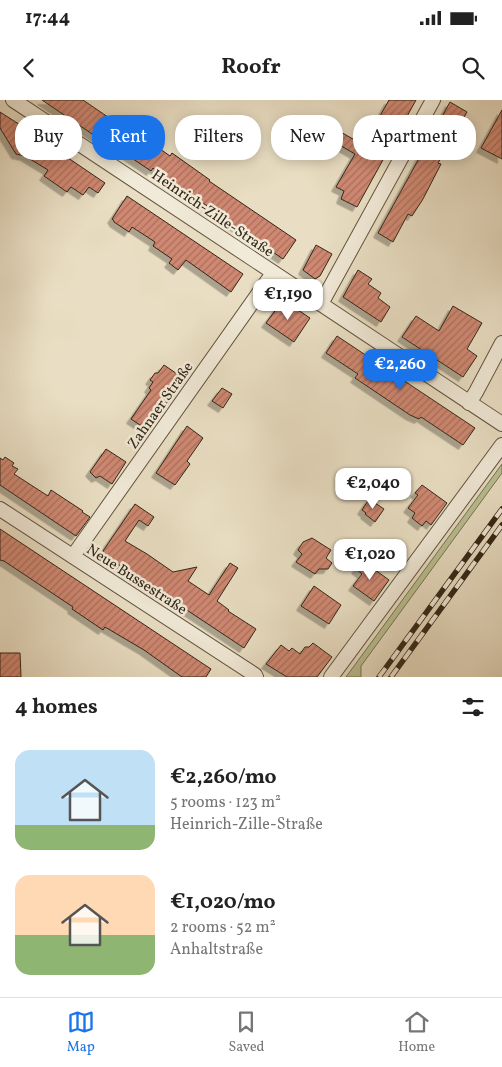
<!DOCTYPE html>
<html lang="en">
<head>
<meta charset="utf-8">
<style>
  :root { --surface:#fff; --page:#f6f6f6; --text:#222; --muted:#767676; --line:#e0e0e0; --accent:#1a73e8 }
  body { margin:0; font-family:Vollkorn,serif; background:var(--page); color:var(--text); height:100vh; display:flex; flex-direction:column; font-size:19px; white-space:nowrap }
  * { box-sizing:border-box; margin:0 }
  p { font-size:16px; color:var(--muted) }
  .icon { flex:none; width:28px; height:28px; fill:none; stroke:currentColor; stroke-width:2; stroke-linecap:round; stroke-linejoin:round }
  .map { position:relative; height:577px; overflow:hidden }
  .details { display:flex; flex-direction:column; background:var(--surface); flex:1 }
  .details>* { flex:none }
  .guide { position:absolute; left:15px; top:15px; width:472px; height:45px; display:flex; gap:10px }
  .price { position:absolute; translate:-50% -42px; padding:0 11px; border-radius:10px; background:#fff; color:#222; font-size:16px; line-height:32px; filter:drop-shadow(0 1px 2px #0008) }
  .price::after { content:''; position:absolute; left:50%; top:30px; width:15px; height:11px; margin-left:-8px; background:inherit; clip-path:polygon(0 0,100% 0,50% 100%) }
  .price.selected { background:var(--accent); color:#fff }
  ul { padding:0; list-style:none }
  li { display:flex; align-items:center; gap:15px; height:125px; padding:0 15px }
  li span { display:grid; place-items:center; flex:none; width:140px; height:100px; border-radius:15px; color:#555 }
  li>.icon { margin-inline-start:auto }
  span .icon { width:60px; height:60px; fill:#fffc; stroke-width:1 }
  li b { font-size:21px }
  h2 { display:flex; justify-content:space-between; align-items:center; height:60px; padding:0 15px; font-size:21px }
  .tag { padding:0 18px; border-radius:20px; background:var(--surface); box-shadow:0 2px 12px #0003; font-size:18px; line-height:45px }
  .tag.selected { background:var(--accent); color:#fff }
  .status { display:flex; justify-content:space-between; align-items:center; height:35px; padding:0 25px; background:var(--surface); direction:ltr }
  .status svg { height:14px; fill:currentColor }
  header { display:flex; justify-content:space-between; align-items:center; height:65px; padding:0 15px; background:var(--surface); font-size:22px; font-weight:700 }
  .dock { display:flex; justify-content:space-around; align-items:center; height:70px; border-top:1px solid var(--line); background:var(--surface); font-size:14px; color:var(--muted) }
  .dock a { display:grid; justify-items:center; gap:2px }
  .dock .selected { color:var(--accent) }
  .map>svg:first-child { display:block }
  .grass { fill:#bac092; stroke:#767354 }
  .building { fill:url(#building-hatch); stroke:#332616; filter:url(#shadow) }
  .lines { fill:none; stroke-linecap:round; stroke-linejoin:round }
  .minor-casing { stroke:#605441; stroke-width:16 }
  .minor { stroke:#f1ead8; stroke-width:14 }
  .rail-casing { stroke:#332616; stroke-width:5.5 }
  .rail { stroke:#f1ead8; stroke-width:4; stroke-dasharray:11; stroke-linecap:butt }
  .labels { text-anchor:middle; stroke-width:5; stroke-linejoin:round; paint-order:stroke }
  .street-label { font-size:15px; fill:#332616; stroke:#f1ead8 }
</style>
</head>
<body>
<div class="status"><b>17:44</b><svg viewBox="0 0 49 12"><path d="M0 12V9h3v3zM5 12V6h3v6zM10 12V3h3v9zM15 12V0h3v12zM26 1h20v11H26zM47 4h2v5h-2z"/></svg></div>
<header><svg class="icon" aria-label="back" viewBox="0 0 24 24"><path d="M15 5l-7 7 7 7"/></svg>Roofr<svg class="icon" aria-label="search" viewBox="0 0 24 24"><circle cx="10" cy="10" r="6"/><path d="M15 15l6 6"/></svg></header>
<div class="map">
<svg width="502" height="577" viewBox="0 0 502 577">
  <defs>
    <pattern id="building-hatch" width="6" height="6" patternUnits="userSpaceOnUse" patternTransform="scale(1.25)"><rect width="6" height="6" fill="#d08872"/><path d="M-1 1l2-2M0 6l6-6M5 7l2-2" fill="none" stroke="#a96f5d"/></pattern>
    <filter id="shadow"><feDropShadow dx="-4.5" dy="4.5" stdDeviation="0" flood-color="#0004"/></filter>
  </defs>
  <rect width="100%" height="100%" fill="#e9dec3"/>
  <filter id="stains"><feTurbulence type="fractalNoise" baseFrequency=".004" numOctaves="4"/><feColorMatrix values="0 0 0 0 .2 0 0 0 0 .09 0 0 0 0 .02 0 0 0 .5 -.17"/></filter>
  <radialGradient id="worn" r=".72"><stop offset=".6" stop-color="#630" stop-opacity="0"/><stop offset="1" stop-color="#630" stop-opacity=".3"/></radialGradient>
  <path class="grass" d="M502 364V373L361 566V577H346Z"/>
  <g class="building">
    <path d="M42 0H83L124 28 126 25 170 56 172 53 210 80 209 81 296 140 283 159 213 111V110L153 68 151 71 102 38 101 40Z"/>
    <path d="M389 0H416L357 107 341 99 344 91 336 87 355 54 317 32 323 22 360 43 371 23 375 25Z"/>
    <path d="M450 2 467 12 438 63 441 64 423 99 412 116 408 114 393 142 378 133Z"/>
    <path d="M502 10V59L481 48Z"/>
    <path d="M0 12 50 44 49 45 105 83 98 93 89 87 83 95 71 87 67 92 44 76 48 70 25 56 16 54 0 28Z"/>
    <path d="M127 96 243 174 231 192 186 160 178 170 169 163 172 159 153 146 155 142 132 127 129 132 114 122V121L112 119Z"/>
    <path d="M316 145 332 154 320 176 315 179 303 170Z"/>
    <path d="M358 170 372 179 368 184 381 193 378 198 390 207 381 222 343 197Z"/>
    <path d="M283 200 310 218 294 242 266 223Z"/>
    <path d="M453 206 482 223 467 249 477 256 463 277 402 237 416 216 439 231Z"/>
    <path d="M337 236 475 328 463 345 421 317 419 319 410 315 355 278 358 274 326 253Z"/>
    <path d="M164 265 183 278 161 312 162 313 149 331 131 319 151 290 149 288 153 282 150 280 155 273H158Z"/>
    <path d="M222 288 232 294 223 308 212 301Z"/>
    <path d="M187 326 203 338 187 361 190 364 175 385 156 373Z"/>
    <path d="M106 349 126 362 112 384 100 376 96 378 90 372Z"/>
    <path d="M5 357 14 363 12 366 18 369 14 374 48 396 51 390 83 411 82 412 90 417 76 436 0 385V358L3 360Z"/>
    <path d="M422 385 447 403 431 425 426 421 422 426 412 418 415 413 408 408 418 395 415 393Z"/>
    <path d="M369 399 384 409 375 422 365 414 366 413 362 410Z"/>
    <path d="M135 404 154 417 148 426 139 420 125 441 147 454 173 472 197 467 188 481 209 495 230 463 238 468 217 501 229 510 228 511 256 529 244 548 104 455 103 451Z"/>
    <path d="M0 429 211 569 206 577H182L144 550 105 527 103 530 72 509 73 507 4 461 0 460Z"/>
    <path d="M312 438 331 450 326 458 332 463 328 469H319L315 474 296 462 302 454 298 450 303 442Z"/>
    <path d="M363 461 389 480 374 501 353 486 362 474 356 469Z"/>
    <path d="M314 486 341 505 329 524 301 506Z"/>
    <path d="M313 543 332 557 317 577H287L266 564 281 545 289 551 292 548 300 554 305 547H309Z"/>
    <path d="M0 553H20L21 577H0Z"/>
  </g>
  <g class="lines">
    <g class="minor-casing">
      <g id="minor">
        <path d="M13 0 502 324"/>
        <path d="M321 204 433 0"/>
        <path d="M469 303 476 292 502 243"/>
        <path d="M0 409 255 575 256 577"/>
        <path d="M73 456 273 173"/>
        <path d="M331 577 502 345"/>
      </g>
    </g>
    <use href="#minor" class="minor"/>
    <g class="rail-casing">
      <g id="rail">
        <path d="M379 577 502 409"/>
        <path d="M391 577 502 425"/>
      </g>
    </g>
    <use href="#rail" class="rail"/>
  </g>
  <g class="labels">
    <g class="street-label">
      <text transform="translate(213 113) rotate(34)" y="5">Heinrich-Zille-Straße</text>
      <text transform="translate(160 305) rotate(-55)" y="5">Zahnaer Straße</text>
      <text transform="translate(137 479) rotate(33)" y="5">Neue Bussestraße</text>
    </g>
  </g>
  <rect width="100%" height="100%" filter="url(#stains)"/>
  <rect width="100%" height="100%" fill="url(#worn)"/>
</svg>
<b class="price" style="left:288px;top:221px">€1,190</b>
<b class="price selected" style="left:400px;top:291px">€2,260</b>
<b class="price" style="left:373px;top:410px">€2,040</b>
<b class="price" style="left:370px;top:481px">€1,020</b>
<div class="guide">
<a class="tag">Buy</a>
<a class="tag selected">Rent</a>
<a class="tag">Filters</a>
<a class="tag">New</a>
<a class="tag">Apartment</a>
</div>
</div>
<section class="details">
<h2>4 homes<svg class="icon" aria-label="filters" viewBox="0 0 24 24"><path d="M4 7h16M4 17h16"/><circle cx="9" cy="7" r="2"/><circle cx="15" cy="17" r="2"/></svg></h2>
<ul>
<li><span style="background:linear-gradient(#bfe0f5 75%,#8fb573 0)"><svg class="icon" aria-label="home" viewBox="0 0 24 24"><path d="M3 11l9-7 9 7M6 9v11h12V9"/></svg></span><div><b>€2,260/mo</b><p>5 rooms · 123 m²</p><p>Heinrich-Zille-Straße</p></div></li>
<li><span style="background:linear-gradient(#ffd9b3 60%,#8fb573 0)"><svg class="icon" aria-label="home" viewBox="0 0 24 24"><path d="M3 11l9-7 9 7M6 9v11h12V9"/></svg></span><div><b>€1,020/mo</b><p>2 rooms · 52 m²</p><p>Anhaltstraße</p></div></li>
</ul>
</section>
<nav class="dock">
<a class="selected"><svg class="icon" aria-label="map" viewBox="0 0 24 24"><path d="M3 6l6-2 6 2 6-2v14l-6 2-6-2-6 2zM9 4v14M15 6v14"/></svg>Map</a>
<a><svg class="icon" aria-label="saved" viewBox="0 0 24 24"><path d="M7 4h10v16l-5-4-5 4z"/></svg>Saved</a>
<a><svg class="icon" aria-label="home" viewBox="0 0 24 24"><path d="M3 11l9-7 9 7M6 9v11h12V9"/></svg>Home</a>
</nav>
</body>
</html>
